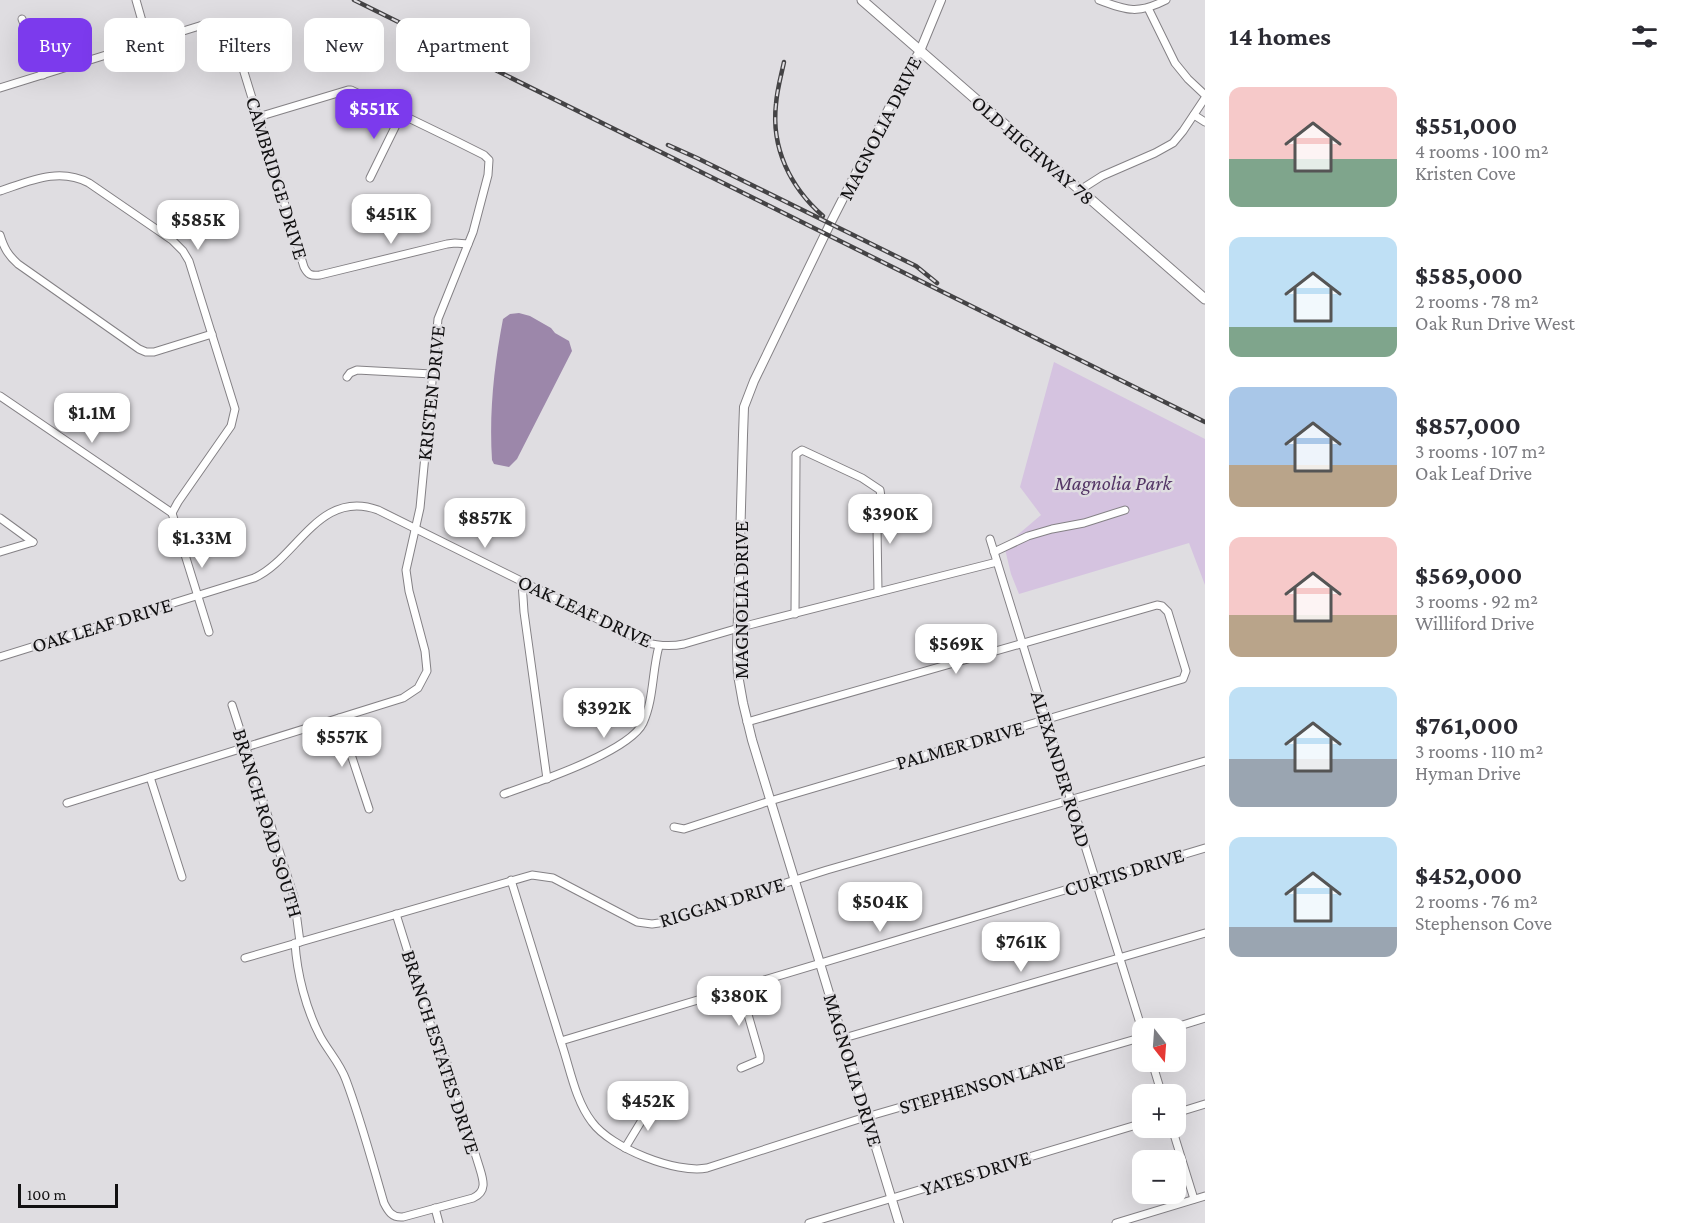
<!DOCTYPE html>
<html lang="en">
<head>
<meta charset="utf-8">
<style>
  :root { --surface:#fff; --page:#f7f7f7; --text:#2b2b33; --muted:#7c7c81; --accent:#7c3aed }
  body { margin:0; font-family:"Crimson Pro",serif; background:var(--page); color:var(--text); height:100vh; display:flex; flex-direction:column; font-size:22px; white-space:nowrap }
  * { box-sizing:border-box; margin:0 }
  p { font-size:20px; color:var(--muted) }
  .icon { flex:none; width:33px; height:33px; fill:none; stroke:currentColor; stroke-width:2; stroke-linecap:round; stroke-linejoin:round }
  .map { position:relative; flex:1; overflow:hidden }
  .drawer { display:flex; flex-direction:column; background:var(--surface); width:480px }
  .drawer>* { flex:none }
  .hud { position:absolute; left:18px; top:18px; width:570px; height:54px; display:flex; gap:12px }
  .needle { width:39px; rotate:163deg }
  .controls { position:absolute; left:1132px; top:1018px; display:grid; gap:12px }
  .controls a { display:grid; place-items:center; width:54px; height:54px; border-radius:12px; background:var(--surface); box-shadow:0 6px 24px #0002; font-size:30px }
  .scale { position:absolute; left:18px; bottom:15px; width:100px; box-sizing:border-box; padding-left:6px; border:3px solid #121112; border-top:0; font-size:16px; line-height:21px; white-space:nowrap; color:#121112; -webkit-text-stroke:4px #dfdde1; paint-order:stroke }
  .price { position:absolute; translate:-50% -51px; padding:0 14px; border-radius:12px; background:#fff; color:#222; font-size:20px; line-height:39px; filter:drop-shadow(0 2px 3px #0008) }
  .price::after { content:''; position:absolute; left:50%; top:36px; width:18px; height:14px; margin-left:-9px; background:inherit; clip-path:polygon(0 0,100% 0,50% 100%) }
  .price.on { background:var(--accent); color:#fff }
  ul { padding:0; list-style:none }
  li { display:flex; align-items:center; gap:18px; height:150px; padding:0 24px }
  li span { display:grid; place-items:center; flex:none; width:168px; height:120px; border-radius:12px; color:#555 }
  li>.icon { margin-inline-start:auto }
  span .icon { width:72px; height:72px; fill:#fffc; stroke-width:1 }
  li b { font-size:26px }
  h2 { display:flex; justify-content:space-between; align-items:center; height:72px; padding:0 24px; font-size:26px }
  .tag { padding:0 21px; border-radius:12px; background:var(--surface); box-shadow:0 6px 24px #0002; font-size:21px; line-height:54px }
  .tag.on { background:var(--accent); color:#fff }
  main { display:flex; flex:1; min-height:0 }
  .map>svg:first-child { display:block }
  .green { fill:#d5c3e0 }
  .water { fill:#9c87aa }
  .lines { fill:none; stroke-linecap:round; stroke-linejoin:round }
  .minor-casing { stroke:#848185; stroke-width:9 }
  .tertiary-casing { stroke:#848185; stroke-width:10 }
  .secondary-casing { stroke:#848185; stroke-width:11 }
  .minor { stroke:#fff; stroke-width:7 }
  .tertiary { stroke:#fff; stroke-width:8 }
  .secondary { stroke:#fff; stroke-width:9 }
  .rail-casing { stroke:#444345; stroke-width:4.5 }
  .rail { stroke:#dfdde1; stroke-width:2; stroke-dasharray:7; stroke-linecap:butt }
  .labels { text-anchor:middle; stroke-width:5; stroke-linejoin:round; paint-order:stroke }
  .street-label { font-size:21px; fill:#121112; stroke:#dfdde1 }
  .park-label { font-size:21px; font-style:italic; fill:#543666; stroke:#dfdde1 }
</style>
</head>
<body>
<main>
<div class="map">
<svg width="1205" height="1223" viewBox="0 0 1205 1223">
  <rect width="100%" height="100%" fill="#dfdde1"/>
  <path class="green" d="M1054 362 1205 439V585L1189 543 1019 594 1011 574 1004 545 1014 538 1041 515 1020 487Z"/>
  <path class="water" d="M519 313 530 316 551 328 555 333 569 341 572 351 517 459 509 467 494 464 492 460C489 413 494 366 503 319L510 314Z"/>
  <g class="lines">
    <g class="minor-casing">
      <g id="minor">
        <path d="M136 0 148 42"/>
        <path d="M1099 0C1127 11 1139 14 1166 0"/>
        <path d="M1148 8 1175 63 1188 79 1205 95"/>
        <path d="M22 19 43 75"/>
        <path d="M0 88 209 23C220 23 226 23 232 33L304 267C308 275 311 276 320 275L447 244 455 243 468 244"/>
        <path d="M1194 115 1205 122"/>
        <path d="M370 178 401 115"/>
        <path d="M1080 190 1102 176 1155 153 1173 143 1183 131 1205 98"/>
        <path d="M0 191C30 181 59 167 89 183L172 240 183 251 189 261 235 409 231 426 178 502 172 513"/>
        <path d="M0 235C4 248 8 255 18 264L139 349 146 352H154L212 334"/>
        <path d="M347 377 350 373 357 370 432 374"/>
        <path d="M0 396 172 513"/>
        <path d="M172 513 209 632"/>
        <path d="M0 518 33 542"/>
        <path d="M990 539 1143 1033"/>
        <path d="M0 552 33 542"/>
        <path d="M994 552 1028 536 1052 529 1084 523 1125 510"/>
        <path d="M522 582 524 612 547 779"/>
        <path d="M795 614 796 460V454L802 450 862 478 880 490 881 497 877 527 878 592"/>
        <path d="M0 657 254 578C296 560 319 488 378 510L644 642C658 646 670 647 684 644L749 625 997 562"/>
        <path d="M232 705 294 897 300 942"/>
        <path d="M339 718 369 809"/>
        <path d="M150 777 182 877"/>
        <path d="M504 794C535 783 629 752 643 723 654 699 652 671 659 646"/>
        <path d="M67 803 403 698 418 688 427 671 425 651 409 591 406 570 420 508 438 319 473 232 488 175 489 160 484 155 458 142 351 90H348L258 117"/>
        <path d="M674 827 684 829 770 801 1183 679 1186 671 1168 612 1162 606 1157 605 747 722"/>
        <path d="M511 880C528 934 544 988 561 1042 570 1068 575 1100 592 1122 611 1148 676 1174 707 1168L856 1120 1143 1037"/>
        <path d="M295 943C297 974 306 1009 320 1036 328 1051 340 1063 346 1080 361 1120 372 1162 384 1203 388 1211 392 1218 403 1217L473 1198C488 1191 483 1179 479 1166L445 1057 431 1026 396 914"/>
        <path d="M245 958 532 875 553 878 637 922 652 924 659 923 827 870 1205 761"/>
        <path d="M740 987 760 1056V1060L741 1068"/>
        <path d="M1170 1029 1205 1018"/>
        <path d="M844 1038 1205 933"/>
        <path d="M561 1041 1205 848"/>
        <path d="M1152 1062 1162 1095"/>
        <path d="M1176 1113 1205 1104"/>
        <path d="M1172 1128 1194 1199"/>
        <path d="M625 1148 642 1120 658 1105"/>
        <path d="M435 1208 439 1223"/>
        <path d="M809 1223 1143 1123"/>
        <path d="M1116 1223 1205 1196"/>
      </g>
    </g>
    <g class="tertiary-casing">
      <path id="tertiary" d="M899 1223 752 740 743 703 738 675 737 651 743 435 744 407 754 381 831 222 910 67 920 51 941 0"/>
    </g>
    <g class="secondary-casing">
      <path id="secondary" d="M862 0 1205 299"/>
    </g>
    <use href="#minor" class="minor"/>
    <use href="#tertiary" class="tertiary"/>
    <use href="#secondary" class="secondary"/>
    <g class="rail-casing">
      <g id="rail">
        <path d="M354 0 1205 422"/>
        <path d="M784 62C781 76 777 90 776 104 771 148 790 187 823 216"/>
        <path d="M668 145 697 158 916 266 937 283"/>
      </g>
    </g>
    <use href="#rail" class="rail"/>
  </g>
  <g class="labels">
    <g class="street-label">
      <text transform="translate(880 128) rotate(-63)" y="7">MAGNOLIA DRIVE</text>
      <text transform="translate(1033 150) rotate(41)" y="7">OLD HIGHWAY 78</text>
      <text transform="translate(277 178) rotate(73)" y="7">CAMBRIDGE DRIVE</text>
      <text transform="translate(431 393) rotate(-84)" y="7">KRISTEN DRIVE</text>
      <text transform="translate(741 600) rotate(-90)" y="7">MAGNOLIA DRIVE</text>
      <text transform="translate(585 611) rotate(25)" y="7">OAK LEAF DRIVE</text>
      <text transform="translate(102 625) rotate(-17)" y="7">OAK LEAF DRIVE</text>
      <text transform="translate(960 745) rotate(-16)" y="7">PALMER DRIVE</text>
      <text transform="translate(1061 769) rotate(73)" y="7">ALEXANDER ROAD</text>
      <text transform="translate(268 823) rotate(73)" y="7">BRANCH ROAD SOUTH</text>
      <text transform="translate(1124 872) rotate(-17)" y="7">CURTIS DRIVE</text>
      <text transform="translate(722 902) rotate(-17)" y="7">RIGGAN DRIVE</text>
      <text transform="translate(441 1052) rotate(72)" y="7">BRANCH ESTATES DRIVE</text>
      <text transform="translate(853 1070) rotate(73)" y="7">MAGNOLIA DRIVE</text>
      <text transform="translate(982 1084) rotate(-16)" y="7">STEPHENSON LANE</text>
      <text transform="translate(976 1173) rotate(-17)" y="7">YATES DRIVE</text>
    </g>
    <g class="park-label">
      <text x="1113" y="490">Magnolia Park</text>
    </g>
  </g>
</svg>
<div class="controls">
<a><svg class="needle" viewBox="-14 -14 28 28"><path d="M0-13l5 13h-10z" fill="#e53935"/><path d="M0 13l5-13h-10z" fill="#7c7c81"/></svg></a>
<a>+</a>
<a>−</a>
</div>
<div class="scale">100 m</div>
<b class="price on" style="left:374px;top:140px">$551K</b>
<b class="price" style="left:391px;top:245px">$451K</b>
<b class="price" style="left:198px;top:251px">$585K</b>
<b class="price" style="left:92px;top:444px">$1.1M</b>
<b class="price" style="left:890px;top:545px">$390K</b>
<b class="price" style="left:485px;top:549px">$857K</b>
<b class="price" style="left:202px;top:569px">$1.33M</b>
<b class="price" style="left:956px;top:675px">$569K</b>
<b class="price" style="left:604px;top:739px">$392K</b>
<b class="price" style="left:342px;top:768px">$557K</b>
<b class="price" style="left:880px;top:933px">$504K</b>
<b class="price" style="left:1021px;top:973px">$761K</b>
<b class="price" style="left:739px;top:1027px">$380K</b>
<b class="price" style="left:648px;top:1132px">$452K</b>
<div class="hud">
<a class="tag on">Buy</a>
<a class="tag">Rent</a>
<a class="tag">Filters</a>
<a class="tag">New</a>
<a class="tag">Apartment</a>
</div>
</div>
<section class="drawer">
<h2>14 homes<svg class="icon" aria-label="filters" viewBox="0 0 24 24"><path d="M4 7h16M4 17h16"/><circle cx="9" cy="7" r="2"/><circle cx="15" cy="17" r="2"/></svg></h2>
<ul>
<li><span style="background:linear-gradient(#f6c9c9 60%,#7fa58c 0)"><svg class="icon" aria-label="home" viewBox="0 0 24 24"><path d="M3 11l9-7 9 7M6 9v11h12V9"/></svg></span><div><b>$551,000</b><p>4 rooms · 100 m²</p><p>Kristen Cove</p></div></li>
<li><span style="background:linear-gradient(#bfe0f5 75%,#7fa58c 0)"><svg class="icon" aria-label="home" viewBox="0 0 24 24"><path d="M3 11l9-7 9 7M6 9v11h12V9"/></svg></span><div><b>$585,000</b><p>2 rooms · 78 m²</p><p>Oak Run Drive West</p></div></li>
<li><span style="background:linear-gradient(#a9c7e8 65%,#b9a48a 0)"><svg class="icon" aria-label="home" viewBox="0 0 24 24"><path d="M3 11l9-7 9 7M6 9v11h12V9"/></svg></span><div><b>$857,000</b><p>3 rooms · 107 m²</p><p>Oak Leaf Drive</p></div></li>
<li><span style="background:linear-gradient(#f6c9c9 65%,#b9a48a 0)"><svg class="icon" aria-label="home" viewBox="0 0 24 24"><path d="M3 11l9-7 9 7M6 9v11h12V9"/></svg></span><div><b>$569,000</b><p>3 rooms · 92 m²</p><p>Williford Drive</p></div></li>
<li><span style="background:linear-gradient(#bfe0f5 60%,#9aa5b1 0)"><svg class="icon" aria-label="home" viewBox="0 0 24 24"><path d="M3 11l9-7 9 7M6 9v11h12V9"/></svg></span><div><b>$761,000</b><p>3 rooms · 110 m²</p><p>Hyman Drive</p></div></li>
<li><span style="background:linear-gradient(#bfe0f5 75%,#9aa5b1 0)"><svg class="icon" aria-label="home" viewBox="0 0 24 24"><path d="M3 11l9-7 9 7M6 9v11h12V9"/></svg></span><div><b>$452,000</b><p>2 rooms · 76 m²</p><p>Stephenson Cove</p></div></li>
</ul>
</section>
</main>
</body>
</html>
